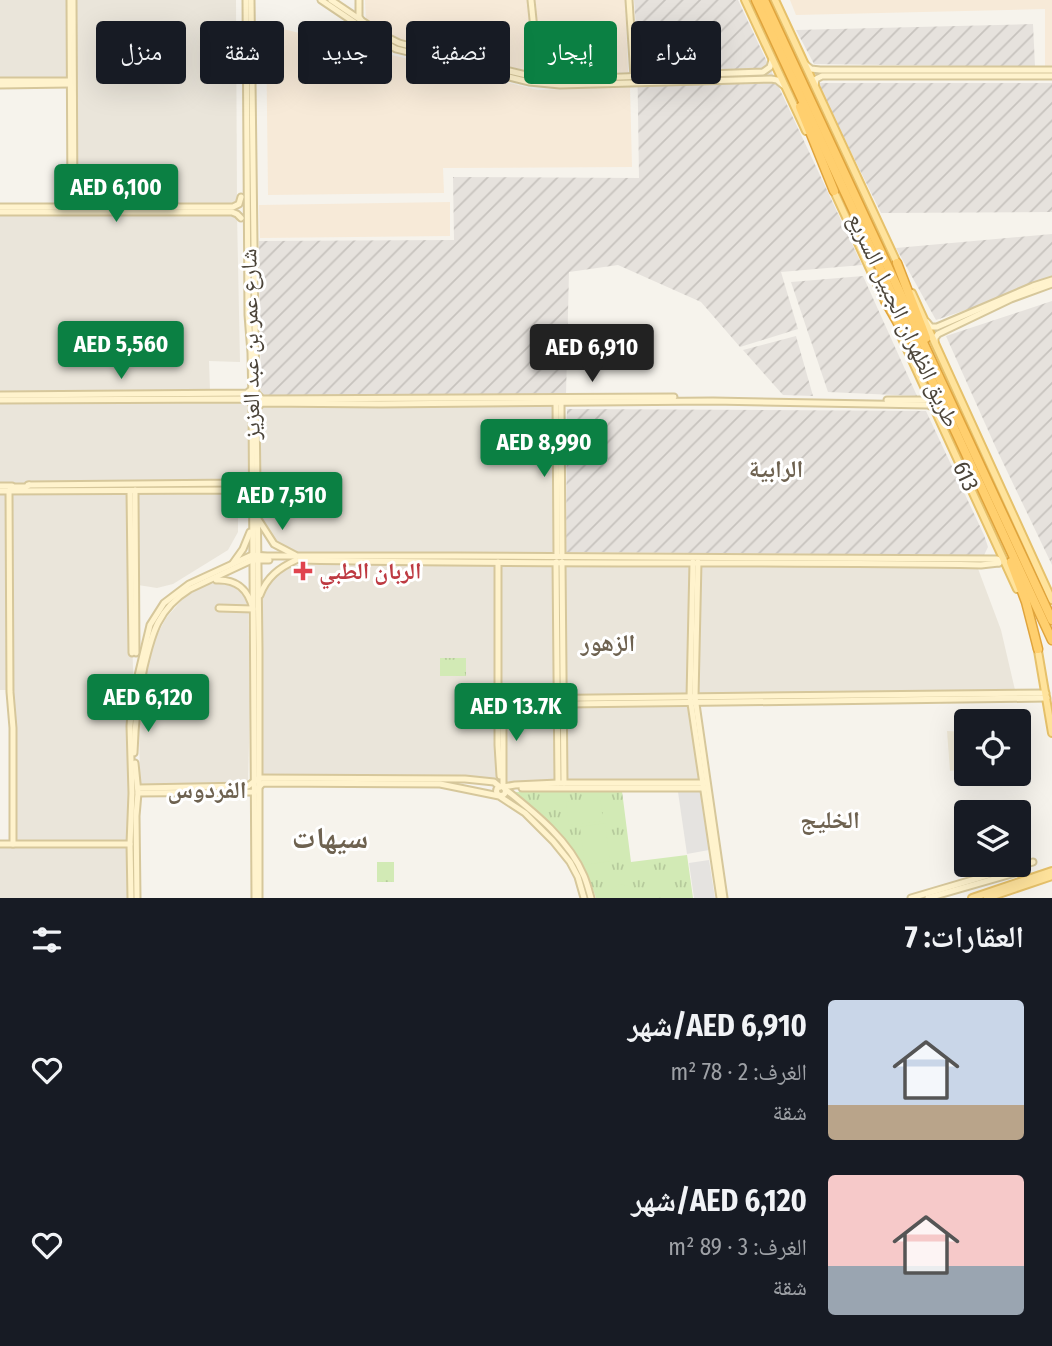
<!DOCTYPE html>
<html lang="ar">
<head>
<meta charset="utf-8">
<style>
  :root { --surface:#171b24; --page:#242831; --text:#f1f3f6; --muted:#9ea1a6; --accent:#0b8043 }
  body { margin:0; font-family:"Fira Sans Condensed","Noto Naskh Arabic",sans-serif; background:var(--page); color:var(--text); direction:rtl; height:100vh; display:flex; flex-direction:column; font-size:26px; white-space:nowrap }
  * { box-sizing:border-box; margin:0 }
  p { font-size:23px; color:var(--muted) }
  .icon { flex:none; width:38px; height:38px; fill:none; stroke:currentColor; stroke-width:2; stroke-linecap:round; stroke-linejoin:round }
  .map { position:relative; height:898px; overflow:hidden; direction:ltr }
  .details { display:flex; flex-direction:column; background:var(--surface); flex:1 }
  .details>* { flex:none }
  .hud { position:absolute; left:21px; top:21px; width:700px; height:63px; direction:rtl; display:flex; gap:14px }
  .fabs { position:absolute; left:954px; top:709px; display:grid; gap:14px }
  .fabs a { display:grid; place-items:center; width:77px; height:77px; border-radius:7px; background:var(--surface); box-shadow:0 7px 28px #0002; font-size:35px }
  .price { position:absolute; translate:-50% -60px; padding:0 16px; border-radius:7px; background:var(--accent); color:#fff; font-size:23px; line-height:46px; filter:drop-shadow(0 2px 4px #0008) }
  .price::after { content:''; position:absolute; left:50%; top:42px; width:21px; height:16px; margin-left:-10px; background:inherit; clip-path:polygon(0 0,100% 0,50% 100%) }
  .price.current { background:#222; color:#fff }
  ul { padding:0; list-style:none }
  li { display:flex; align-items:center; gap:21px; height:175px; padding:0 28px }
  li span { display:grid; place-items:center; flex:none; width:196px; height:140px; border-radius:7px; color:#555 }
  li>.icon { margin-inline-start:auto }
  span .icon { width:84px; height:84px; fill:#fffc; stroke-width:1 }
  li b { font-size:30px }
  h2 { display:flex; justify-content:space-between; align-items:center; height:84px; padding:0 28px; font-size:30px }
  .tag { padding:0 24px; border-radius:7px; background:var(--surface); box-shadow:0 7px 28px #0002; font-size:24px; line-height:63px }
  .tag.current { background:var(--accent); color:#fff }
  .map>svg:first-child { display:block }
  .residential { fill:#eae5da }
  .commercial { fill:#f7ead8 }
  .industrial { fill:url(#industrial-furrows) }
  .education { fill:#efe8d6 }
  .park { fill:url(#park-tufts) }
  .pitch { fill:#d2eab5 }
  .parking { fill:#e5e3e0 }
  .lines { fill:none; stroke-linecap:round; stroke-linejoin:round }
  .secondary-casing { stroke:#d6c79b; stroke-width:9 }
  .primary-casing { stroke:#e6c16a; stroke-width:10 }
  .highway-casing { stroke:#e0a43c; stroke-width:11 }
  .secondary { stroke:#fff3cd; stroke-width:5 }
  .primary { stroke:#ffe39c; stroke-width:6 }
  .highway { stroke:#ffcf6e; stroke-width:8 }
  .health-dot { fill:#e0444e; stroke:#fff; stroke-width:2.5 }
  .labels { text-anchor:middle; stroke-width:6; stroke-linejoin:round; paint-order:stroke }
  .street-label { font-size:23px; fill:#4b4439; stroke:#fff }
  .health-label { font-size:23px; font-weight:bold; fill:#be3a42; stroke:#fff; text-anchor:start }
  .neighbourhood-label { font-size:24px; font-weight:bold; fill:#6e6250; stroke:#fff }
  .district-label { font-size:30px; font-weight:bold; fill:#6e6250; stroke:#fff }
</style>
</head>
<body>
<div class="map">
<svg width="1052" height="898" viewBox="0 0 1052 898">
  <defs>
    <pattern id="industrial-furrows" width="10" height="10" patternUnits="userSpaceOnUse" patternTransform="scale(1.75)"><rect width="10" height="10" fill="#e6e2dd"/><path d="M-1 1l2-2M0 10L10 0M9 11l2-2" fill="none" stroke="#c7c3be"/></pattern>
    <pattern id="park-tufts" width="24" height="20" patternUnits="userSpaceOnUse" patternTransform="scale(1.75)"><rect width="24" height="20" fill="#d2eab5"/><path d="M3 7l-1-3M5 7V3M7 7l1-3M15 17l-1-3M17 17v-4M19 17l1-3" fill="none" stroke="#b6ca9c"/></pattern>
  </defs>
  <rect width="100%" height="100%" fill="#f6f3ec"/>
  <g class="residential">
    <path d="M0 0H69L71 78H0Z"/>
    <path d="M75 0H236L237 203 233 206H80L77 202Z"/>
    <path d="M0 214H237L240 362 209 361 210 391 0 393Z"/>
    <path d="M0 403H249V476L244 481H238L0 485Z"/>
    <path d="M555 406V528L554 547 552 553 426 555 300 554 286 550 274 542 261 521 259 509V407Z"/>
    <path d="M128 493 133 668 129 842H15L13 495Z"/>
    <path d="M238 493V532L228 550 173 584 157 588 138 585 137 494Z"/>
    <path d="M0 494H7L8 690H0Z"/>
    <path d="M497 564 496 778 260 776V600L266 586 276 575 287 568 296 565Z"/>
    <path d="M564 564 690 566 689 696H565Z"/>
    <path d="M501 565H553L555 569V697H501Z"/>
    <path d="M698 566H977L1001 630 1015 690 699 694Z"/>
    <path d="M222 583 235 588 243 594 248 604 250 700 248 785 140 787 139 725 143 691 149 658 156 637 166 618 183 599 190 593 209 584Z"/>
    <path d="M690 703 700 779 696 781 565 782V706Z"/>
    <path d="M555 705 556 781 505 782V706Z"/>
    <path d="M129 846V898H0V848Z"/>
  </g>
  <g class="commercial">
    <path d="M365 0H625L628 72 543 74 433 50 397 40 366 21Z"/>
    <path d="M790 0H1052V66H1045V9L796 15Z"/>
    <path d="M266 25 538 90 630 87 632 167 443 168 444 193 268 195Z"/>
    <path d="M450 202V236L260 238 259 205Z"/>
  </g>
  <g class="industrial">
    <path d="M634 0H738L862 265 781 272 798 329 740 347 701 302 618 265 569 272 566 395H261L259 241 454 240 453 177 639 178 637 41Z"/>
    <path d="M1033 24 1035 67 814 64 796 30Z"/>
    <path d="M817 83H1052V212L881 213Z"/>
    <path d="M1052 234V281L936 320 896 248Z"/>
    <path d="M863 276 917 396 828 392 791 282Z"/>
    <path d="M1052 301V565L996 448 946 336Z"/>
    <path d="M796 336 813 396 783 395 743 350Z"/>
    <path d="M567 409 926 411 984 535 988 547 984 555 566 552Z"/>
  </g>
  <path class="education" d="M947 731 966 732V769L950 771Z"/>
  <g class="park">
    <rect x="440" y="658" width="26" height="18"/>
    <path d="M622 791 631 862 687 855 693 898H596C581 849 553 824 514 792Z"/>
    <rect x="377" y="862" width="17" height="20"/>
  </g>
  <g class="pitch">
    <path d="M600 797 603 821 569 825 566 802Z"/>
    <path d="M605 823 610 861 585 865 580 827Z"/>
    <path d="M618 885C629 884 633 888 642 893L643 898H608L612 889Z"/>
  </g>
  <g class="parking">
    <path d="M701 791 709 850 687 854 678 792Z"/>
    <path d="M709 860 715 898H694L689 863Z"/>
  </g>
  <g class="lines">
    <g class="secondary-casing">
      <g id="secondary">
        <path d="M70 0 71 209"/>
        <path d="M73 0 74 209"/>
        <path d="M246 0 248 315 251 353 252 404 255 898"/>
        <path d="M251 0 259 649V898"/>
        <path d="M321 0 385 43 396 49 529 82 560 85 771 79 777 80 783 85"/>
        <path d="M331 0 383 35 399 43 443 55 539 78 564 79 763 72 770 67 772 60"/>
        <path d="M359 0V17L361 20"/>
        <path d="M531 0 539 78"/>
        <path d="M629 0 634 77"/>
        <path d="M805 64 811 69 820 70H1052"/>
        <path d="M0 81H71"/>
        <path d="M0 85 70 84"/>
        <path d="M815 86 816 79 822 76H1052"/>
        <path d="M0 207H233L239 204 241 197"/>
        <path d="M0 212H232L237 214 241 218"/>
        <path d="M927 322 931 327H937L1033 286 1052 280"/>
        <path d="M935 342V338L938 334 1011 299 1052 284"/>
        <path d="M257 394 262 399 674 397"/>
        <path d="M0 395 247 393 252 389"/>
        <path d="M0 400 245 399 249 400 252 404"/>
        <path d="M887 400H925L928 398 929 394"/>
        <path d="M556 402 557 557"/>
        <path d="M561 402 562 557"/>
        <path d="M257 408 262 403 381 404 713 401 928 405 933 407"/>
        <path d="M28 485 237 483 247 480 250 476"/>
        <path d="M0 486H12"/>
        <path d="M135 490 136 653"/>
        <path d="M0 491 237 490 248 492 252 498"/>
        <path d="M130 491 132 653"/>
        <path d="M258 519 274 544 295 555"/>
        <path d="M300 560C527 565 754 561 981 565L999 563"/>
        <path d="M498 562V745L500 776"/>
        <path d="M556 562 558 783"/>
        <path d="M562 562 564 783"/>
        <path d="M693 562 690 697 720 898"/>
        <path d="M698 562 695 697 724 898"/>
        <path d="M233 563 243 549 250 532"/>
        <path d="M216 580C237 579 248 589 253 609L219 608"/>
        <path d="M260 595C267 577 279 568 296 560"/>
        <path d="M498 699 1046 693"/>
        <path d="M503 701V787L515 785 558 783H705"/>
        <path d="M498 705 1047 698"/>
        <path d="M134 753C135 722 137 698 144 667 152 633 158 609 190 589L252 560H269"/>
        <path d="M135 763 138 793 136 816 137 898"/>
        <circle cx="501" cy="791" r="4.5"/>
        <path d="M138 788 248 786 259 778 465 779 494 782 500 787"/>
        <path d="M522 788H705"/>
        <path d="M505 789C535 813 569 840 584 876 587 883 589 891 591 898"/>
        <path d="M138 793 254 792 263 783 440 784 499 796 525 813 553 841 570 862 578 877 584 898"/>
        <path d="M0 844H130"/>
        <path d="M13 844V728L10 692 9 491 12 487H26L29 485"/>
        <path d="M131 898 130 844 132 793 130 726 132 701 150 625 164 603 189 584 252 555 267 556H455L997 559 999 560V563"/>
        <path d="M911 898 1033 862"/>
        <path d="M928 898 1022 871 1026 865"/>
      </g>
    </g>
    <g class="primary-casing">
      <g id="primary">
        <path d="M745 0 806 131"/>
        <path d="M775 0 898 265"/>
        <path d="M833 189 887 306"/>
        <path d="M912 293 1052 600"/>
        <path d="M899 332 1017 589"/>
        <path d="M1037 645 1052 733"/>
        <path d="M972 898 1052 871"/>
        <path d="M987 898 1052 876"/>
      </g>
    </g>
    <g class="highway-casing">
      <g id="highway">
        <path d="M756 0 1052 640"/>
        <path d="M764 0 1052 620"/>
        <path d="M800 107 834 191"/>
        <path d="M897 263 926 338"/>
        <path d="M886 302 907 339"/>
        <path d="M1011 562 1026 602 1038 649"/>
      </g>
    </g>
    <use href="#secondary" class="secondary"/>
    <use href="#primary" class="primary"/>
    <use href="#highway" class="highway"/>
  </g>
  <path class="health-dot" d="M299.5 560.5h7v7h7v7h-7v7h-7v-7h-7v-7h7z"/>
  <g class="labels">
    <g class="street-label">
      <text transform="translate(904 320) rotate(65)" y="8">طريق الظهران الجبيل السريع</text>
      <text transform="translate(250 344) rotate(-91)" y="8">شارع عمر بن عبد العزيز</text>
      <text transform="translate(966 476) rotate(65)" y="8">613</text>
    </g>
    <g class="health-label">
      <text x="319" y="579">الربان الطبي</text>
    </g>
    <g class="neighbourhood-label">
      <text x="776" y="477">الرابية</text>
      <text x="608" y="651">الزهور</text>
      <text x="207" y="798">الفردوس</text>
      <text x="830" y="828">الخليج</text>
    </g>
    <g class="district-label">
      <text x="330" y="848">سيهات</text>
    </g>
  </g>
</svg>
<div class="fabs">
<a><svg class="icon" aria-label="locate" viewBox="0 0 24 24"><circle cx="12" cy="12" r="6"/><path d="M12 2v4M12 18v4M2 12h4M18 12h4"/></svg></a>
<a><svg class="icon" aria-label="layers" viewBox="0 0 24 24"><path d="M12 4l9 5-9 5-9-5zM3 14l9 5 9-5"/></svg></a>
</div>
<b class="price" style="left:116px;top:224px">AED 6,100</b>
<b class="price" style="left:121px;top:381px">AED 5,560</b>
<b class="price current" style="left:592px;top:384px">AED 6,910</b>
<b class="price" style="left:544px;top:479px">AED 8,990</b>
<b class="price" style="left:282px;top:532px">AED 7,510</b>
<b class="price" style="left:148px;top:734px">AED 6,120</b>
<b class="price" style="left:516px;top:743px">AED 13.7K</b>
<div class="hud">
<a class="tag">شراء</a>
<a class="tag current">إيجار</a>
<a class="tag">تصفية</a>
<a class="tag">جديد</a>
<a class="tag">شقة</a>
<a class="tag">منزل</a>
</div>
</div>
<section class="details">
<h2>العقارات: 7<svg class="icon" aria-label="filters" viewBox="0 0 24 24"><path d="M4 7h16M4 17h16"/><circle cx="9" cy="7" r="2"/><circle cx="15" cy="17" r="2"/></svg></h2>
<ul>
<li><span style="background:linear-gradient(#c9d6e8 75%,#b9a48a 0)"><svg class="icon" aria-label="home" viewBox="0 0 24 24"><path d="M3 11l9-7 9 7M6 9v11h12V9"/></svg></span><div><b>AED 6,910/شهر</b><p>الغرف: 2 · 78 m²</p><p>شقة</p></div><svg class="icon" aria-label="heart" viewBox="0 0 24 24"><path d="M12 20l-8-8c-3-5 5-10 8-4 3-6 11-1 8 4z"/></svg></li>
<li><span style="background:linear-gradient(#f6c9c9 65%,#9aa5b1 0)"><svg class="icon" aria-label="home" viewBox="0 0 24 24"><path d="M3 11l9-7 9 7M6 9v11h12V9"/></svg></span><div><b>AED 6,120/شهر</b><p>الغرف: 3 · 89 m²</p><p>شقة</p></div><svg class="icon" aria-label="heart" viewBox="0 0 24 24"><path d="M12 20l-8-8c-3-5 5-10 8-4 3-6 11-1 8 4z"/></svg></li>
</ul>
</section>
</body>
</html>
